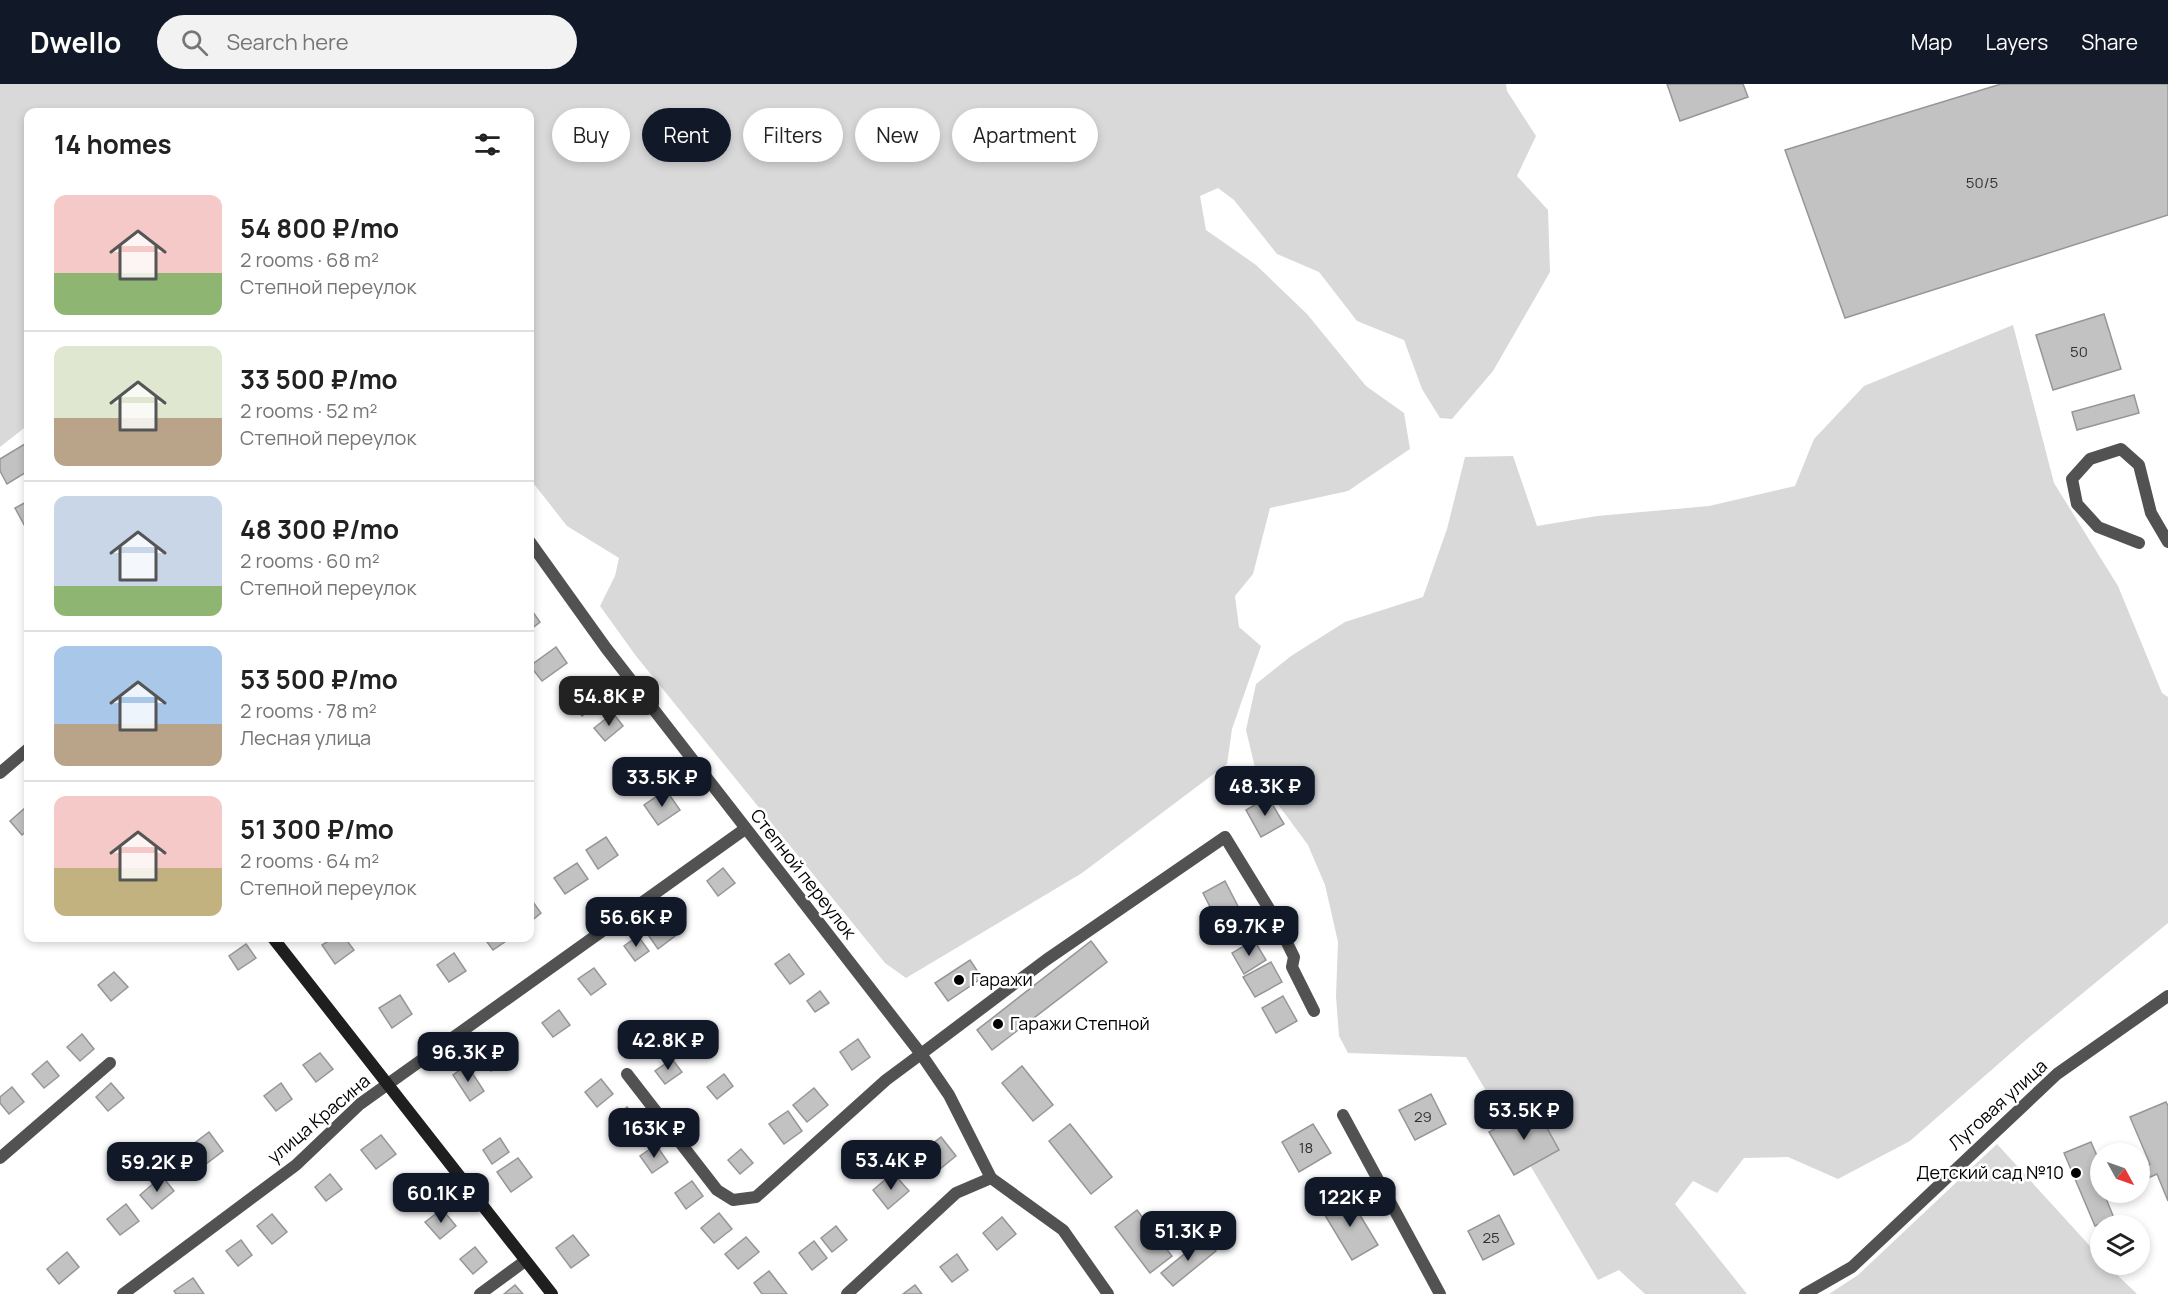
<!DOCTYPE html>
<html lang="en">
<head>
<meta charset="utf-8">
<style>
  :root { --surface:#fff; --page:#f2f2f2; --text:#222; --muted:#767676; --line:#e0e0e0; --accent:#111827 }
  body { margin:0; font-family:Manrope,sans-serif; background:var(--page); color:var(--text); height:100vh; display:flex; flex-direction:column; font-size:22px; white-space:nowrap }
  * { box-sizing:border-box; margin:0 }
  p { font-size:20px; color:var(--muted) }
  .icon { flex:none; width:33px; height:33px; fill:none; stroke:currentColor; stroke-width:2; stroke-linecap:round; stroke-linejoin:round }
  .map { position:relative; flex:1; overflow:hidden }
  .details { position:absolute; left:24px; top:24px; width:510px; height:834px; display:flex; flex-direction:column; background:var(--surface); border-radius:12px; box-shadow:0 3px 9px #0003 }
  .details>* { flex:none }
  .top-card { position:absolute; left:552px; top:24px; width:570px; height:54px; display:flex; gap:12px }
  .needle { width:39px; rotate:130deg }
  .controls { position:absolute; left:2090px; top:1059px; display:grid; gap:12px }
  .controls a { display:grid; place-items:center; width:60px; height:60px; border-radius:50%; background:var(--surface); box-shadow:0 3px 9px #0003; font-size:30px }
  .price { position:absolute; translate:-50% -51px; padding:0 14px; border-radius:12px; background:var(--accent); color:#fff; font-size:20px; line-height:39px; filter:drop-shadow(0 2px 3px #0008) }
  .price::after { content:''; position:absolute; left:50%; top:36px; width:18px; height:14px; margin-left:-9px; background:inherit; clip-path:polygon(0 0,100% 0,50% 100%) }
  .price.selected { background:#222; color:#fff }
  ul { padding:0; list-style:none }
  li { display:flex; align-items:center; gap:18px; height:150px; padding:0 30px }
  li+li { border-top:2px solid var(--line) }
  li span { display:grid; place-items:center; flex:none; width:168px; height:120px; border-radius:12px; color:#555 }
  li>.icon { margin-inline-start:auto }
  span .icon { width:72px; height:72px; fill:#fffc; stroke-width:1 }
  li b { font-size:26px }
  h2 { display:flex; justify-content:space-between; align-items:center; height:72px; padding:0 30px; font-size:26px }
  .chip { padding:0 21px; border-radius:27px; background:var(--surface); box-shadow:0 3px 9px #0003; font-size:21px; line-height:54px }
  .chip.selected { background:var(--accent); color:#fff }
  header { display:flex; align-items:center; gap:36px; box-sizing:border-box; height:84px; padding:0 30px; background:var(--accent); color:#fff }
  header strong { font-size:28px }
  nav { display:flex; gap:33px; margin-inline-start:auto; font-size:21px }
  .search { width:420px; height:54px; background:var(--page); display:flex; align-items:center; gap:15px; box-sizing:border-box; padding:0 21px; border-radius:33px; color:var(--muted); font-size:22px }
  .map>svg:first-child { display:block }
  .green { fill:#d9d9d9 }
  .building { fill:#c2c2c2; stroke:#969696; stroke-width:1.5 }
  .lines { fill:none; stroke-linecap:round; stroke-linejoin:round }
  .street { stroke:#525252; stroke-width:12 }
  .secondary { stroke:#1f1f1f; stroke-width:12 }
  .poi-dot { fill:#000; stroke:#fff; stroke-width:2 }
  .labels { text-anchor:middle; stroke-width:5; stroke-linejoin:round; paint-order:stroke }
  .number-label { font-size:15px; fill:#303030 }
  .street-label { font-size:18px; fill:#000; stroke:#fff }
  .poi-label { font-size:18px; fill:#000; stroke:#fff; text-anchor:start }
</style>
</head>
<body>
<header>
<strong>Dwello</strong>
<div class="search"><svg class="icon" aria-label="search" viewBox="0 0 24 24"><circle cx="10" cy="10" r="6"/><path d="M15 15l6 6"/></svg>Search here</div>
<nav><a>Map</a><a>Layers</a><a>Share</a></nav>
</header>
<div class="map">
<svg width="2168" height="1210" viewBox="0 0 2168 1210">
  <rect width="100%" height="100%" fill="#fff"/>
  <g class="green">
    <path d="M0 0H1506L1507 7 1536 52 1517 92 1548 126 1550 188 1493 287 1452 335 1440 334 1422 305 1404 256 1357 237 1319 188 1277 170 1234 116 1218 104 1200 112 1206 146 1256 181 1307 230 1366 302 1404 329 1410 365 1348 407 1270 424 1253 490 1235 512 1239 543 1261 562 1232 645 1227 680 1082 789 906 894 885 879 636 572 600 522 615 492 619 474 567 442 530 395V28H28V341L0 363Z"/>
    <path d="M2013 241 2054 399 2118 502 2162 609 2168 613V839L2027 955 1910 1057 1838 1095 1788 1073 1744 1074 1717 1109 1693 1097 1675 1120 1747 1210H1645L1619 1186 1598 1196 1466 973 1348 969 1339 952 1336 912 1338 858 1325 801 1308 761 1257 692 1246 646 1256 600 1291 572 1345 538 1423 513 1447 445 1465 373 1513 372 1537 442 1597 432 1709 422 1795 402 1814 355 1864 302Z"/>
    <path d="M1997 1060 2100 1173V1180L2107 1181 2137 1210H1829L1858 1191Z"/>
  </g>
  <g class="building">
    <path d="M1667 0H1743L1748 13 1680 37Z"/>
    <path d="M2001 0H2168V131L1845 234 1785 66Z"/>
    <path d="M2104 230 2121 285 2053 306 2036 251Z"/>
    <path d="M2134 311 2139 329 2077 346 2072 328Z"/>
    <path d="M28 358V387L7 400 0 387V375Z"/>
    <path d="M28 417V448L15 424Z"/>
    <path d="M530 524 540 538 530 546Z"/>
    <path d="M556 563 567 579 542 597 530 582Z"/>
    <path d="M586 604 598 620 582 632 571 616Z"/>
    <path d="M613 629 623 642 605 657 594 644Z"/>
    <path d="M666 706 680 726 658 741 644 721Z"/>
    <path d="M1268 713 1284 740 1261 753 1246 726Z"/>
    <path d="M25 724 28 729V746L22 751 10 737Z"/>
    <path d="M606 753 618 771 598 785 586 766Z"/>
    <path d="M577 779 588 795 565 810 554 794Z"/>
    <path d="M723 784 735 799 718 812 707 797Z"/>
    <path d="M1225 797 1244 834 1222 846 1203 809Z"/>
    <path d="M530 814 541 829 530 838Z"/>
    <path d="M663 836 675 852 658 865 646 848Z"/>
    <path d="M638 852 649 867 635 877 624 862Z"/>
    <path d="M333 854H345L354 866 335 880 322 861Z"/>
    <path d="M484 854H508L509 855 493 866Z"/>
    <path d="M1254 856 1266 876 1244 890 1232 869Z"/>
    <path d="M1091 857 1107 878 992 966 977 946Z"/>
    <path d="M246 860 256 874 238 886 229 872Z"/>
    <path d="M454 869 466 887 449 898 437 881Z"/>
    <path d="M789 870 804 890 790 900 775 880Z"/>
    <path d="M970 876 982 894 948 917 935 899Z"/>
    <path d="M1271 878 1282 898 1255 913 1243 893Z"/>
    <path d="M594 884 606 900 591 911 578 895Z"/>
    <path d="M114 888 128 903 111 917 98 901Z"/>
    <path d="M820 907 829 919 815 928 807 917Z"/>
    <path d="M400 911 412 930 392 944 379 924Z"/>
    <path d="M1283 912 1297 937 1276 949 1262 924Z"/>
    <path d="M559 926 570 941 553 953 542 939Z"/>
    <path d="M646 945 657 961 641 972 630 956Z"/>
    <path d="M82 950 94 965 80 977 67 963Z"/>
    <path d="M858 955 870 973 852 986 840 968Z"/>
    <path d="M496 956 509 975 491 987 478 968Z"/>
    <path d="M320 969 333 985 316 998 303 981Z"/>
    <path d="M672 975 682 988 665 1000 655 987Z"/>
    <path d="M47 977 59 992 44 1004 32 990Z"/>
    <path d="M467 981 484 1007 470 1017 453 991Z"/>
    <path d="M1022 982 1053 1021 1033 1037 1002 999Z"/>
    <path d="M724 990 733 1002 717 1015 707 1003Z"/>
    <path d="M601 995 613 1010 597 1023 585 1008Z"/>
    <path d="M111 999 124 1014 108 1027 96 1013Z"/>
    <path d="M281 999 292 1015 276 1027 264 1012Z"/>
    <path d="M12 1003 24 1018 9 1030 0 1019V1013Z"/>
    <path d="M814 1004 828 1021 807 1038 793 1021Z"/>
    <path d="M1431 1010 1446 1040 1415 1056 1399 1026Z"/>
    <path d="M2166 1018 2168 1022V1117L2157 1090 2139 1098V1085L2150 1080 2130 1033Z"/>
    <path d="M1535 1022 1559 1066 1514 1091 1489 1048Z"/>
    <path d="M627 1023 641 1041 625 1054 610 1037Z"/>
    <path d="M788 1027 802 1047 784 1060 769 1040Z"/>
    <path d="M1070 1040 1112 1093 1091 1110 1049 1057Z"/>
    <path d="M1313 1040 1331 1069 1299 1088 1282 1058Z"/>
    <path d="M209 1048 223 1067 206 1080 192 1061Z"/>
    <path d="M381 1051 396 1070 376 1085 361 1066Z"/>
    <path d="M941 1053 956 1072 935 1089 919 1070Z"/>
    <path d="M500 1054 509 1068 492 1080 483 1066Z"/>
    <path d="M2091 1058 2100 1079V1108H2114L2105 1112 2114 1134 2095 1142 2064 1069Z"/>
    <path d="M656 1061 668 1078 652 1089 640 1072Z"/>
    <path d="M741 1065 753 1079 740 1090 728 1076Z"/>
    <path d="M518 1074 532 1093 511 1108 497 1088Z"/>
    <path d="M893 1089 909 1107 888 1125 873 1106Z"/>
    <path d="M330 1090 342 1105 326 1117 315 1103Z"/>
    <path d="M162 1092 174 1107 152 1125 140 1111Z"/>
    <path d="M692 1097 703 1112 686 1125 675 1109Z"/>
    <path d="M1349 1113 1378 1161 1352 1176 1323 1128Z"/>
    <path d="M126 1120 139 1137 120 1151 107 1135Z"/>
    <path d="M442 1125 456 1142 440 1155 425 1138Z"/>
    <path d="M1137 1126 1172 1172 1150 1189 1115 1143Z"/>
    <path d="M719 1129 732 1145 714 1159 701 1144Z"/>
    <path d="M272 1130 287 1148 272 1160 257 1142Z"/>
    <path d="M1499 1131 1514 1160 1483 1176 1468 1147Z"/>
    <path d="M1002 1133 1016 1150 997 1166 983 1149Z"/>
    <path d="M836 1142 847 1156 832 1168 821 1154Z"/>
    <path d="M573 1151 589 1171 571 1184 556 1164Z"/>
    <path d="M746 1153 759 1168 738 1185 725 1170Z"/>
    <path d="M1204 1154 1216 1167 1173 1202 1161 1189Z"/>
    <path d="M241 1156 252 1171 238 1182 226 1167Z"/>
    <path d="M814 1157 827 1174 812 1186 799 1169Z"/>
    <path d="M475 1163 487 1178 473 1190 460 1175Z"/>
    <path d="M67 1168 79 1183 59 1200 47 1185Z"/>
    <path d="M957 1170 968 1186 952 1198 940 1183Z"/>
    <path d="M769 1187 787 1210H762L754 1199Z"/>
    <path d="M193 1194 204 1210H176L174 1207Z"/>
    <path d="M515 1201 523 1210H504Z"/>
    <path d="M915 1201 922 1210H903Z"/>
  </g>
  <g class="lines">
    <g class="street">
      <path d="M530 458 606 564 921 970 886 996 756 1113 733 1116 717 1106 627 990"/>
      <path d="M2139 459 2098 443 2077 420 2072 395 2090 375 2121 365 2139 381 2151 429 2168 458"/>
      <path d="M0 689 28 665"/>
      <path d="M1343 1031 1440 1210"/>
      <path d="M0 1074 110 979"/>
      <path d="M123 1210 296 1081 360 1020 745 745"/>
      <path d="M480 1210 525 1177"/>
      <path d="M847 1210 956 1109 991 1094"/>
      <path d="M1108 1210 1063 1146 991 1094 949 1011 921 970 1046 876 1225 753 1276 836 1294 873 1292 883 1314 927"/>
      <path d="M1805 1210 1852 1183 2057 990 2168 912"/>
    </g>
    <path class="secondary" d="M273 854 552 1210"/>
  </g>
  <g class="poi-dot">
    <circle cx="959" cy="896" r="6"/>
    <circle cx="998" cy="940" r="6"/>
    <circle cx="2076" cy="1089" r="6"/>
  </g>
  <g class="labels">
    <g class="number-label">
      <text x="1982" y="104">50/5</text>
      <text x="2079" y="273">50</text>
      <text x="1423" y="1038">29</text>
      <text x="1306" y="1069">18</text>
      <text x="1491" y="1159">25</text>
    </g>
    <g class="street-label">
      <text transform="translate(803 790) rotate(52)" y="6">Степной переулок</text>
      <text transform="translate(1998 1021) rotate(-42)" y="6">Луговая улица</text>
      <text transform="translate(319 1035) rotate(-40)" y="6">улица Красина</text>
    </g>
    <g class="poi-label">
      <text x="971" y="902">Гаражи</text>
      <text x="1010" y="946">Гаражи Степной</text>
      <text x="2064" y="1095" text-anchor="end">Детский сад №10</text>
    </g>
  </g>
</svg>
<div class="controls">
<a><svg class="needle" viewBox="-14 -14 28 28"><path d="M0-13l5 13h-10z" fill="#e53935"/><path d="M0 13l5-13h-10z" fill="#767676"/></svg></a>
<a><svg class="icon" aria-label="layers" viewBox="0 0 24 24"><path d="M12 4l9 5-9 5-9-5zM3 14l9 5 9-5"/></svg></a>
</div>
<b class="price selected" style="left:609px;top:643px">54.8K ₽</b>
<b class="price" style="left:662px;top:724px">33.5K ₽</b>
<b class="price" style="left:1265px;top:733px">48.3K ₽</b>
<b class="price" style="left:636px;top:864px">56.6K ₽</b>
<b class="price" style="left:1249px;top:873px">69.7K ₽</b>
<b class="price" style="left:668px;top:987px">42.8K ₽</b>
<b class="price" style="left:468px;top:999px">96.3K ₽</b>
<b class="price" style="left:1524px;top:1057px">53.5K ₽</b>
<b class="price" style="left:654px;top:1075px">163K ₽</b>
<b class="price" style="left:891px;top:1107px">53.4K ₽</b>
<b class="price" style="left:157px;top:1109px">59.2K ₽</b>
<b class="price" style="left:441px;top:1140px">60.1K ₽</b>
<b class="price" style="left:1350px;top:1144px">122K ₽</b>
<b class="price" style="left:1188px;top:1178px">51.3K ₽</b>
<div class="top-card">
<a class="chip">Buy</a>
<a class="chip selected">Rent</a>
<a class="chip">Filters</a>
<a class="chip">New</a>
<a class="chip">Apartment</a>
</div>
<section class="details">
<h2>14 homes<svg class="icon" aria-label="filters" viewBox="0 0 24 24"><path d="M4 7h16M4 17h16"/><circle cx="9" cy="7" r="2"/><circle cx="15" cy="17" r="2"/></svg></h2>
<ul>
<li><span style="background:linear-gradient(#f6c9c9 65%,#8fb573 0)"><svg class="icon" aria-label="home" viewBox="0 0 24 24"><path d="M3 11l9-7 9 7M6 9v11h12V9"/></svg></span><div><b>54 800 ₽/mo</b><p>2 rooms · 68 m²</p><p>Степной переулок</p></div></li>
<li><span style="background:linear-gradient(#dfe7d0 60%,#b9a48a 0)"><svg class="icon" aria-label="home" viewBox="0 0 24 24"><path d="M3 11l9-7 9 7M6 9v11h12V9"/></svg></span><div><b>33 500 ₽/mo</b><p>2 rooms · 52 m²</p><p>Степной переулок</p></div></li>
<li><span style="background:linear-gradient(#c9d6e8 75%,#8fb573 0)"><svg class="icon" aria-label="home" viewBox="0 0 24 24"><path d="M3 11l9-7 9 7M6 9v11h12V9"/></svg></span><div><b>48 300 ₽/mo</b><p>2 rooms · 60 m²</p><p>Степной переулок</p></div></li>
<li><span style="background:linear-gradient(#a9c7e8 65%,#b9a48a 0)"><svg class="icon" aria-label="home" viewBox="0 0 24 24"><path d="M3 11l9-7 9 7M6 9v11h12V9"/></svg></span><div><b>53 500 ₽/mo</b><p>2 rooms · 78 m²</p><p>Лесная улица</p></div></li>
<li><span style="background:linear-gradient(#f6c9c9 60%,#c2b280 0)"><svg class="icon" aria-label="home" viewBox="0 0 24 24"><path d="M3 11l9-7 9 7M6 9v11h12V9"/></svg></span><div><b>51 300 ₽/mo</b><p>2 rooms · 64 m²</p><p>Степной переулок</p></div></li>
</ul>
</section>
</div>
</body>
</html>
